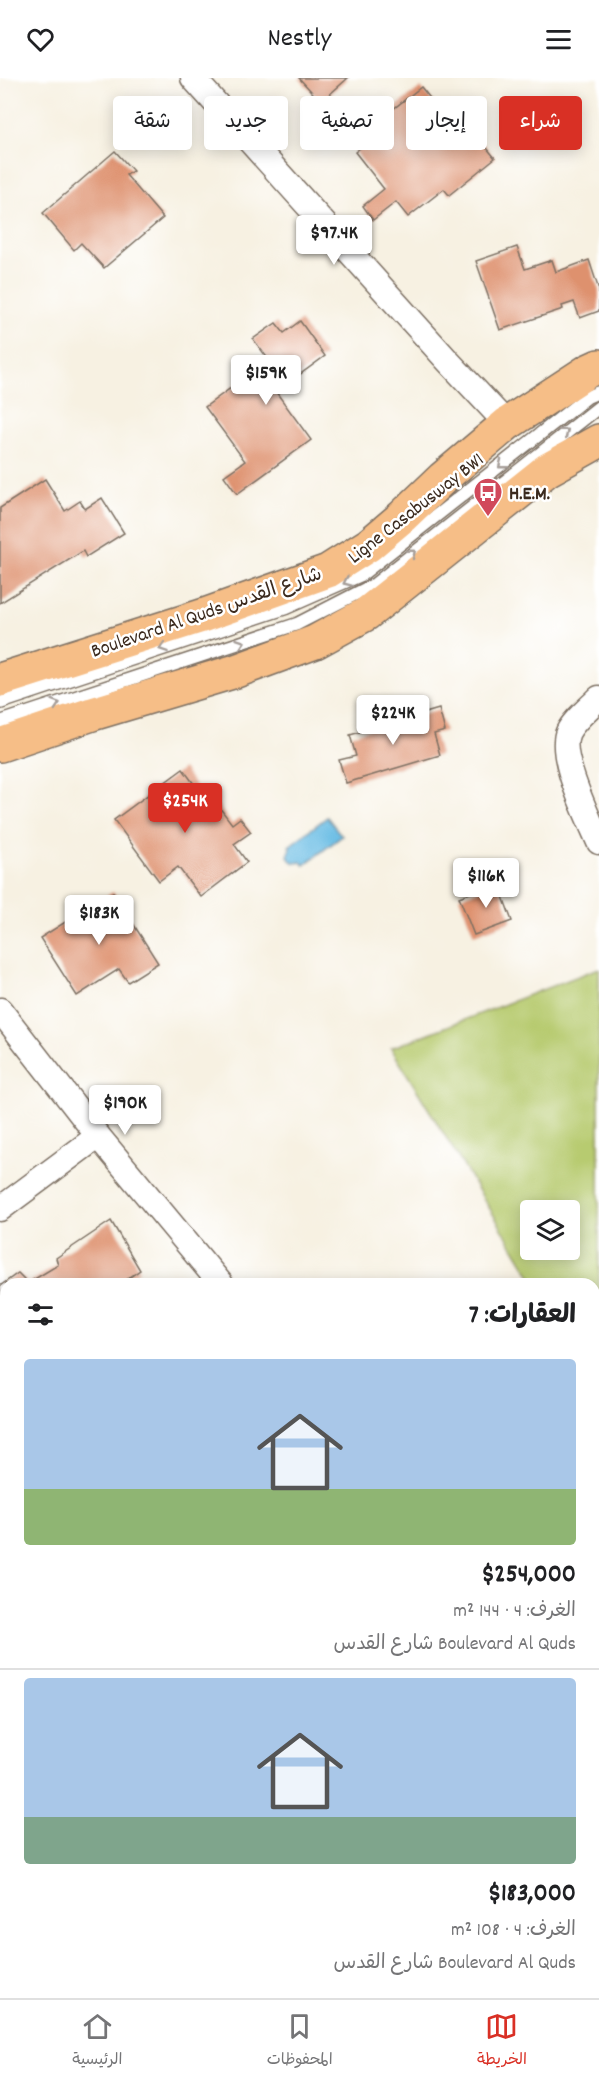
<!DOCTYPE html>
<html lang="ar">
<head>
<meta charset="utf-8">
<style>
  :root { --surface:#fff; --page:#f6f6f6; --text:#202124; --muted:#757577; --line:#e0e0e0; --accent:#d93025 }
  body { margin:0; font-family:Dekko,"Playpen Sans Arabic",sans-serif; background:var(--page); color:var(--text); direction:rtl; height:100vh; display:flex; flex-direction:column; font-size:22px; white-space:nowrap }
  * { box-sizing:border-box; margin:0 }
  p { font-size:20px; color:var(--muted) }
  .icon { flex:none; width:33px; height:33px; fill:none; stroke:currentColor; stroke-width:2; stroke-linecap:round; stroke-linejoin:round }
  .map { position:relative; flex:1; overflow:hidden; direction:ltr }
  .details { position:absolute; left:0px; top:1200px; width:600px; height:720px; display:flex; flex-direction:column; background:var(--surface); border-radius:18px 18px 0 0; box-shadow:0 3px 15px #0003; direction:rtl }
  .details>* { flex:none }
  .guide { position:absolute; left:18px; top:18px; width:564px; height:54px; direction:rtl; display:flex; gap:12px }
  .controls { position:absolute; left:520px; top:1122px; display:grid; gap:12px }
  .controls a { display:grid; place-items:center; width:60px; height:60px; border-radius:6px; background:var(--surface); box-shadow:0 3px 15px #0003; font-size:30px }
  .price { position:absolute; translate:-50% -51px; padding:0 14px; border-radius:6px; background:#fff; color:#222; font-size:20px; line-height:39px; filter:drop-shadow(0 2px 3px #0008) }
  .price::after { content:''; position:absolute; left:50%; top:36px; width:18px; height:14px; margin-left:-9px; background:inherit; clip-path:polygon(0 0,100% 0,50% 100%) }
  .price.active { background:var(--accent); color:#fff }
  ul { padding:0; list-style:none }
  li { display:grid; align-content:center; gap:12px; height:318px; padding:0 24px }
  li+li { border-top:2px solid var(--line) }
  li span { display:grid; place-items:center; height:186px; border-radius:6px; color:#555 }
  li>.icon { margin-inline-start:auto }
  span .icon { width:108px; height:108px; fill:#fffc; stroke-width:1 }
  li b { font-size:26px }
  h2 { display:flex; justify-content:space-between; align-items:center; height:72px; padding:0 24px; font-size:26px }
  .tag { padding:0 21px; border-radius:6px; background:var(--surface); box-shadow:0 3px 15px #0003; font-size:21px; line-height:54px }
  .tag.active { background:var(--accent); color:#fff }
  header { display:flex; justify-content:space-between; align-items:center; height:78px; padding:0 24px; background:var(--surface); font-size:27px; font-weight:600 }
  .tab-bar { display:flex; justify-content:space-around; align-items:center; height:84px; border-top:2px solid var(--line); background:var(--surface); font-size:16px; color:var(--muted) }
  .tab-bar a { display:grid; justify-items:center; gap:3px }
  .tab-bar .active { color:var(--accent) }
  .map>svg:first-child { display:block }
  .green { fill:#b7cb6f; stroke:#797a46; stroke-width:1.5; fill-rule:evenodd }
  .water { fill:#68bce4; stroke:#527381; stroke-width:1.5 }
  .building { fill:#de916e }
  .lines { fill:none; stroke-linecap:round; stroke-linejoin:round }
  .lane-casing { stroke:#7d7063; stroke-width:15 }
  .street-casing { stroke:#7d7063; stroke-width:27 }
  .primary-casing { stroke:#7d7063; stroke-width:36 }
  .lane { stroke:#fff; stroke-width:12 }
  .street { stroke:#fff; stroke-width:24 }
  .primary { stroke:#f6be87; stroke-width:33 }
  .oneway { stroke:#a79f9a }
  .labels { text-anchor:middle; stroke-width:5; stroke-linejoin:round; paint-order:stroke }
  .poi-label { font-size:20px; font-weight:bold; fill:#3b2a1e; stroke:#fff; text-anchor:start }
  .street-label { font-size:20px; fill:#3b2a1e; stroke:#fff }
</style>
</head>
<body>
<header><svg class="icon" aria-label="menu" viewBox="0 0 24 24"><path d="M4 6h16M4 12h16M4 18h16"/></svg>Nestly<svg class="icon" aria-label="heart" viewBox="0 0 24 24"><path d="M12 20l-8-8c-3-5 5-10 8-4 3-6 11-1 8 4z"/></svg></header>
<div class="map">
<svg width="599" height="1920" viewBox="0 0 599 1920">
  <rect width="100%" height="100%" fill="#fff"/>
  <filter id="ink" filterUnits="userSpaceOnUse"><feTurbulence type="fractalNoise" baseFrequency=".0167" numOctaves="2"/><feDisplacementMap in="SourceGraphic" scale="12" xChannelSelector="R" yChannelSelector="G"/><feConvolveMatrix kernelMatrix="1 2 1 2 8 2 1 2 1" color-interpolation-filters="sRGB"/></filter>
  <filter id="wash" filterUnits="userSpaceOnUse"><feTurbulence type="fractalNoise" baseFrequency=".008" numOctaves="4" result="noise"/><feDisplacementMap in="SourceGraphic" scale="24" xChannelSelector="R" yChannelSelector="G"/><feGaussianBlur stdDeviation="1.35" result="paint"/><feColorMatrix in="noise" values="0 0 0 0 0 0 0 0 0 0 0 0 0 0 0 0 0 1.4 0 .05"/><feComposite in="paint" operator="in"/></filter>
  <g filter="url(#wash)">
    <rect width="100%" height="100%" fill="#f7f1e2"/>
    <path class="green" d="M599 890V1307L594 1299V1206H536L391 970ZM531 1132H570V1172H531Z"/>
    <path class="water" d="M327 739 342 758 304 787 301 784C295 786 290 784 288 778L291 770 289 768Z"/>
    <g id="blocks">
      <g class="building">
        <path d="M299 0H348L321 24Z"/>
        <path d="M421 9 450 45 460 37 495 80 449 117 444 111 408 139 396 124 373 142 363 128 384 111 355 74 379 55 373 47Z"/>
        <path d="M115 73 133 93 126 97 163 140 104 190 81 165 74 172 43 135Z"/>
        <path d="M517 169 525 191 552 182 556 194 589 182 599 212V233L580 240 574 224 562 228 563 231 500 252 476 183Z"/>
        <path d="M300 243 325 278 276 314 311 362 237 416 224 398 245 383 205 329 269 282 253 261 276 245 284 255Z"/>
        <path d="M45 401 65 433 80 423 85 431 102 420 124 455 86 479 83 473 0 525V430Z"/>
        <path d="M439 631 445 653 434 656 440 677 346 705 339 682 356 678 350 657Z"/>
        <path d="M183 691 205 721 210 717 232 746 240 740 251 754 234 766 247 784 201 819 178 789 159 803 114 742Z"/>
        <path d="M498 805 512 843 474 857 459 819Z"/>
        <path d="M113 814 158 885 128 904 119 891 77 918 40 860Z"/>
        <path d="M111 1143 140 1192 120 1206H6V1246L0 1234V1208L18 1195 28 1205 58 1187 56 1180Z"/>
        <path d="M0 1386 6 1394V1414L0 1417Z"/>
        <path d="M6 1458V1525L0 1529V1462Z"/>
        <path d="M599 1468V1573H598L594 1562V1470Z"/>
        <path d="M6 1570V1658L0 1650V1574Z"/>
        <path d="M3 1834 6 1835V1914H97L100 1920H0V1836Z"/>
        <path d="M599 1851V1911L594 1913V1853Z"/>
        <path d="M214 1914H308L292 1920H216Z"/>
        <path d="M568 1914H592L580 1920H571Z"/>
      </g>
    </g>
  </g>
  <g filter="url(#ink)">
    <use href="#blocks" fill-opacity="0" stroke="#7d7063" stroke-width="1.5"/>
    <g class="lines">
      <g class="lane-casing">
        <g id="lane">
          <path d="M0 625 286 530 361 497 587 319 599 314"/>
          <path d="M0 644 297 546 375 506 599 329"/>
        </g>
      </g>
      <g class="street-casing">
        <g id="street">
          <path d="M193 0 447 282 507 346"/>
          <path d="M599 620C589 630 574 642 568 654 557 677 589 741 599 764"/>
          <path d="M0 932 98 1058 221 1206"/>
          <path d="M0 1131 98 1058"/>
          <path d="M0 1315 6 1324"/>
          <path d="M594 1356 599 1353"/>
          <path d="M594 1651 599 1657"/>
          <path d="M0 1749 6 1744"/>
          <path d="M594 1784 599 1781"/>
          <path d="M155 1914 158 1920"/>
          <path d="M362 1920 372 1914"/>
        </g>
      </g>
      <g class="primary-casing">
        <g id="primary">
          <path d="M0 602 202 538 328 493 369 467 402 439 443 400 507 346 588 293 599 288"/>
          <path d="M0 667 92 636 236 593 315 564 366 536 547 392 599 363"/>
        </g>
      </g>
      <use href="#lane" class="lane"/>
      <use href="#street" class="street"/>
      <use href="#primary" class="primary"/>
    </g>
    <defs><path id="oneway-chevron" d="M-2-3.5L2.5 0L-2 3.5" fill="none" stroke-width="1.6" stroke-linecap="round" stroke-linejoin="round" transform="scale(1.5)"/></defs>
    <g class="oneway">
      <use href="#oneway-chevron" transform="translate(565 354) rotate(-38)"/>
      <use href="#oneway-chevron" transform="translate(502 387) rotate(142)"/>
      <use href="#oneway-chevron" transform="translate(412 475) rotate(-39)"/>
      <use href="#oneway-chevron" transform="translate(347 504) rotate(156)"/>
      <use href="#oneway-chevron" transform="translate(241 565) rotate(-19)"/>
      <use href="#oneway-chevron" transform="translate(163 570) rotate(161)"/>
      <use href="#oneway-chevron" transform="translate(56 626) rotate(-18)"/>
    </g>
  </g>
  <defs>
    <g id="bus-pin" transform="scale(1.5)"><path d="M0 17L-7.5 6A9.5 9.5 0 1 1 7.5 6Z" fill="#d1495b" stroke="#fff"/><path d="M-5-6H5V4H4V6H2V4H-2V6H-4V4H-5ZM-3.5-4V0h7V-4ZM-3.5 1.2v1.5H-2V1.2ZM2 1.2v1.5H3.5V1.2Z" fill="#fff"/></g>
  </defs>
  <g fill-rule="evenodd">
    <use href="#bus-pin" x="488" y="414"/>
  </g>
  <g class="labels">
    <g class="poi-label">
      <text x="509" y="421">H.E.M.</text>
    </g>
    <g class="street-label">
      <text transform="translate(415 429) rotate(-38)" y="7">Ligne Casabusway BW1</text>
      <text transform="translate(206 533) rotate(-19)" y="7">Boulevard Al Quds شارع القدس</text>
    </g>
  </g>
</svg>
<div class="controls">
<a><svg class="icon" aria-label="layers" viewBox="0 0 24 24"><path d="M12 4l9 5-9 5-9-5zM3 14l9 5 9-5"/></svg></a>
</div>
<b class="price" style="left:334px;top:188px">$97.4K</b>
<b class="price" style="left:266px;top:328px">$159K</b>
<b class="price" style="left:393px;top:668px">$224K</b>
<b class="price active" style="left:185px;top:756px">$254K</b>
<b class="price" style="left:486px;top:831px">$116K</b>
<b class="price" style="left:99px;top:868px">$183K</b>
<b class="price" style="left:125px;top:1058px">$190K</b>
<div class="guide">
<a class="tag active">شراء</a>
<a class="tag">إيجار</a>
<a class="tag">تصفية</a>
<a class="tag">جديد</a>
<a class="tag">شقة</a>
</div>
<section class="details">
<h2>العقارات: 7<svg class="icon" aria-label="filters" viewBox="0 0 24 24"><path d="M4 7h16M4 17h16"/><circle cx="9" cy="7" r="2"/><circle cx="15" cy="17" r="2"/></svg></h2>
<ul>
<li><span style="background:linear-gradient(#a9c7e8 70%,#8fb573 0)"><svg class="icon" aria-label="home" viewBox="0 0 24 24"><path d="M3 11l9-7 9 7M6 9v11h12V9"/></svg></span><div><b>$254,000</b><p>الغرف: 4 · 144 m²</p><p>Boulevard Al Quds شارع القدس</p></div></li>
<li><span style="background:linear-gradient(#a9c7e8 75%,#7fa58c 0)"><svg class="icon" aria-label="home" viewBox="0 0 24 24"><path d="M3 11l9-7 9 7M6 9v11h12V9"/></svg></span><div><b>$183,000</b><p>الغرف: 4 · 108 m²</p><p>Boulevard Al Quds شارع القدس</p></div></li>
</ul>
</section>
</div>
<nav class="tab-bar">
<a class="active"><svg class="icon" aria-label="map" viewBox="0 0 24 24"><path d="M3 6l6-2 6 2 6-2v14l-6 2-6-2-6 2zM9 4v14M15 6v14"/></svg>الخريطة</a>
<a><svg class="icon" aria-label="saved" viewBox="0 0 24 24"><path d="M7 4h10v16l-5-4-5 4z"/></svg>المحفوظات</a>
<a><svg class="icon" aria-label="home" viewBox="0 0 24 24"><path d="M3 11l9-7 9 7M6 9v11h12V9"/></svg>الرئيسية</a>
</nav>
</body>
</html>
